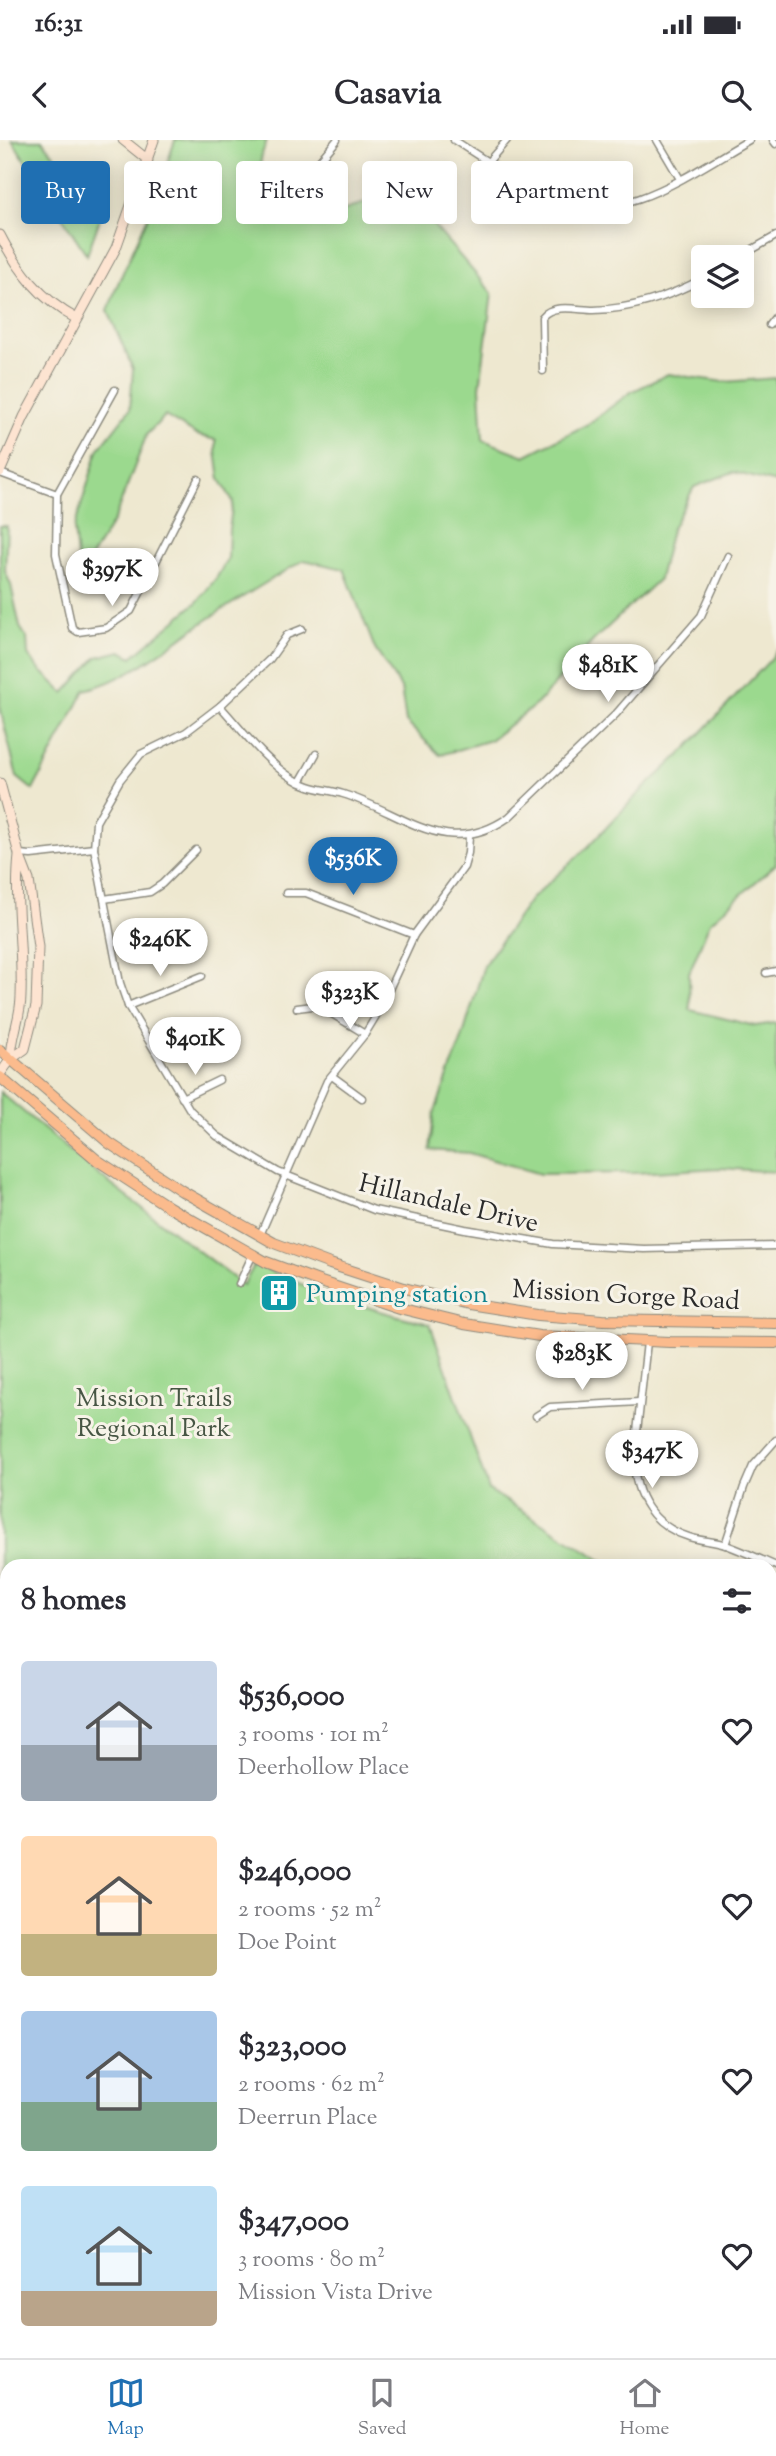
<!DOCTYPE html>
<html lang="en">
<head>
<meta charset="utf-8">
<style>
  :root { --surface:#fff; --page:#f2f2f3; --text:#2b2b33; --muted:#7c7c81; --line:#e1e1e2; --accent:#1f6fb2 }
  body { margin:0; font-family:"Sorts Mill Goudy",serif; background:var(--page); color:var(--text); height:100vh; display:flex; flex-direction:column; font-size:26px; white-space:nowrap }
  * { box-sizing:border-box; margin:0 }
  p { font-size:23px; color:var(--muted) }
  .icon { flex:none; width:38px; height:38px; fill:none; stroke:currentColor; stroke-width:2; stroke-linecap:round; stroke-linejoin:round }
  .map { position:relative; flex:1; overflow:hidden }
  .details { position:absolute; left:0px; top:1419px; width:777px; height:800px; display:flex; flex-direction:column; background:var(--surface); border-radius:21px 21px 0 0; box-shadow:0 4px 18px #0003 }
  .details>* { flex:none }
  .hud { position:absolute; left:21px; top:21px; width:735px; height:63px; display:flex; gap:14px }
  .tools { position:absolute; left:691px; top:105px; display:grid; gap:14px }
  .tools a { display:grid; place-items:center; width:63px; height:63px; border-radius:7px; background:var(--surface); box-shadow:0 4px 18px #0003; font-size:35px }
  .price { position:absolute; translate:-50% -60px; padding:0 16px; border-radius:24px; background:#fff; color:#222; font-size:23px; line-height:46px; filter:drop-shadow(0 2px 4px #0008) }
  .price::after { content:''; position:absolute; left:50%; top:42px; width:21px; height:16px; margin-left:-10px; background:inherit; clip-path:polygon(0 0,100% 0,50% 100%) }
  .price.on { background:var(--accent); color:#fff }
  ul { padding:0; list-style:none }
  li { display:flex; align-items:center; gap:21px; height:175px; padding:0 21px }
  li span { display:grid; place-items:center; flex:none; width:196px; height:140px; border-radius:7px; color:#555 }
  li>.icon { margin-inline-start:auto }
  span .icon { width:84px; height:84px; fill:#fffc; stroke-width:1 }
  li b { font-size:30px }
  h2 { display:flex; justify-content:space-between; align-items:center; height:84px; padding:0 21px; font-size:30px }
  .pill { padding:0 24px; border-radius:7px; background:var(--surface); box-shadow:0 4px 18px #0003; font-size:24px; line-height:63px }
  .pill.on { background:var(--accent); color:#fff }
  .status { display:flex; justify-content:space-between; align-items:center; height:49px; padding:0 35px; background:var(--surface); direction:ltr }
  .status svg { height:19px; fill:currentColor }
  header { display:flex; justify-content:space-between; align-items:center; height:91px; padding:0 21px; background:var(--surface); font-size:32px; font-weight:700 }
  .dock { display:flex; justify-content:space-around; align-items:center; height:98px; border-top:2px solid var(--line); background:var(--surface); font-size:19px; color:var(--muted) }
  .dock a { display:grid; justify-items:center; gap:4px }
  .dock .on { color:var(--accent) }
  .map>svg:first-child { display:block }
  .green { fill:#9bd98e; stroke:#63825c; stroke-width:2 }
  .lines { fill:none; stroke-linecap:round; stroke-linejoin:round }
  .river { stroke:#4ab9c0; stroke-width:14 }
  .street-casing { stroke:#8c8a7e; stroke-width:9 }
  .secondary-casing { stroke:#8c8a7e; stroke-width:11 }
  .primary-casing { stroke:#8c8a7e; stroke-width:12 }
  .street { stroke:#fff; stroke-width:6 }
  .secondary { stroke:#fde4d1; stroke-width:9 }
  .primary { stroke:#fbbb8d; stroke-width:10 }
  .labels { text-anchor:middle; stroke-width:6; stroke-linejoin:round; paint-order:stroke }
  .street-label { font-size:26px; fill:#2b2b2b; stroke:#f7f3e8 }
  .culture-label { font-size:26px; fill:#0d838f; stroke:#f7f3e8; text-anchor:start }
  .park-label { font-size:26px; fill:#475644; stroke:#f7f3e8 }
</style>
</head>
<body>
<div class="status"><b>16:31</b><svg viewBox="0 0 49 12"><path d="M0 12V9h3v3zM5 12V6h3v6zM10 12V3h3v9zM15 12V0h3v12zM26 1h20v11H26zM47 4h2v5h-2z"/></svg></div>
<header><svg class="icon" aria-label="back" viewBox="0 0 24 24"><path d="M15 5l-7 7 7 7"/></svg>Casavia<svg class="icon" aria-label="search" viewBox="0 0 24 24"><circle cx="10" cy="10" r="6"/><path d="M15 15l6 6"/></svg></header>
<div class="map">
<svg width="776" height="2218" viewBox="0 0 776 2218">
  <rect width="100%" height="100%" fill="#f7f3e8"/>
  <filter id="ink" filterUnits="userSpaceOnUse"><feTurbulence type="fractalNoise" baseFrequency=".0143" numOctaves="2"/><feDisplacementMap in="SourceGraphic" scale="14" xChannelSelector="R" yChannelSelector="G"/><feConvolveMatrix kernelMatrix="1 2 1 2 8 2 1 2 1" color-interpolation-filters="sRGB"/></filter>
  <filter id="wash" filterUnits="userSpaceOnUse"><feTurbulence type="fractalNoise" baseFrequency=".00686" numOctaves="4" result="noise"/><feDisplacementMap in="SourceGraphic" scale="28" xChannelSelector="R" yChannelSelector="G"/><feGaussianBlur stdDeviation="1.57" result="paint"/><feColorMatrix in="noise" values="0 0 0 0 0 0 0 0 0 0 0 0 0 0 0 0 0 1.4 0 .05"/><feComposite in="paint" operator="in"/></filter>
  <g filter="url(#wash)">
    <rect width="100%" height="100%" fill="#eee8d0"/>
    <g class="green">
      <path d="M12 0H42C62 27 79 40 108 56L87 115Z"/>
      <path d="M175 0H267L262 14 254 60 315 81 378 58 424 74 492 153 480 247 483 300 525 316 588 284 631 252 668 234 724 242 776 238V343L733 332 694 347 671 390 659 439 593 501 538 563 490 600 440 615 406 582 401 548 375 509 344 429 304 420C268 441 232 463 198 486 162 511 128 539 85 550L33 650 17 637 0 568V386H7L5 431 11 445 20 487 27 498 28 515 38 528 64 553 97 517 121 511 132 517 197 462 217 437 228 418 229 389 233 362 220 339 216 311V300L197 295 165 276 147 294 114 380 79 436 74 389 98 310 130 269 133 229 108 171 116 148 155 61Z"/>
      <path d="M776 511V724L710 782 689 833 690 870 755 886 776 883V1032L721 1028 634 1033 540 1034 469 1013 430 1010 434 974 462 899 484 825 531 759 589 706 636 656 687 608 771 519Z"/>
      <path d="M0 952 100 1036 243 1145 255 1124C311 1151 370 1170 430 1184L489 1350 611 1426H7V2212H770V2048L776 2051V2218H0Z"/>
      <path d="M770 1475 776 1478V1669L770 1665Z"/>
    </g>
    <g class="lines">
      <g class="river">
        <path d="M770 1705 776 1707"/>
        <path d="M0 1712 7 1713"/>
      </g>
    </g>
  </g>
  <g filter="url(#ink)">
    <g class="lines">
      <g class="street-casing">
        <g id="street">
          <path d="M454 0C475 14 496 27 518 41 528 47 539 56 550 60 619 88 691 33 749 0"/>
          <path d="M657 0 680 39"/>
          <path d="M773 0 776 4"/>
          <path d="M488 22 507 0"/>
          <path d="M283 58 306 37 337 0"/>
          <path d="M739 117 776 96"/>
          <path d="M769 185 776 176"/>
          <path d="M543 231 542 177C553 163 578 170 594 170 632 169 671 156 704 138"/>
          <path d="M115 250 57 354 56 414 72 488 78 492 106 488 131 471 198 339"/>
          <path d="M0 333 57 354"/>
          <path d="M302 489 287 495 270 519 220 566 186 592 141 614 120 640 96 682 94 708 120 843 128 866 190 970 217 996 278 1032 374 1070 465 1089 553 1104 644 1109 776 1106"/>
          <path d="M220 566C242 590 264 620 292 638 308 649 326 649 343 654 403 672 446 721 509 677L616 574 701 476 728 416"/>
          <path d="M300 642 316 614"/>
          <path d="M19 714 31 715 94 708"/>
          <path d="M286 753H306L414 795"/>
          <path d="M104 759 150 752 162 744 196 710"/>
          <path d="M766 833 776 831"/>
          <path d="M128 866 202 836"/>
          <path d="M297 868 313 866 322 868 365 894"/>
          <path d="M332 936 362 958"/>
          <path d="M182 958 219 940"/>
          <path d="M260 1095 327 941 365 894 379 871 414 795 464 727 468 713 469 696"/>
          <path d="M239 1144 253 1114"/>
          <path d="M647 1202 634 1319C634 1356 653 1386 689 1397 701 1401 714 1401 726 1405 743 1411 760 1419 776 1426"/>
          <path d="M536 1276 550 1267 639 1262"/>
          <path d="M725 1405 744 1347 753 1326 776 1300"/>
        </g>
      </g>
      <g class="secondary-casing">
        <g id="secondary">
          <path d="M123 0 148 20"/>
          <path d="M0 95C18 130 41 160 77 179"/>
          <path d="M0 332 24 277 116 108 154 0"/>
          <path d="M0 643 19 714 29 740 38 807 36 866 25 909 11 919 0 934"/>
          <path d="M11 919C11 897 21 877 21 856 23 809 14 762 19 716"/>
        </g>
      </g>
      <g class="primary-casing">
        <g id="primary">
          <path d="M0 910 109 1003 182 1051 274 1103 330 1124 404 1148 468 1164 538 1175 603 1180 776 1183"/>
          <path d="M0 937 97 1020 169 1067 266 1122 321 1142 399 1168 464 1184 539 1196 670 1202 776 1203"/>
        </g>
      </g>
      <use href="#street" class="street"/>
      <use href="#secondary" class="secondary"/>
      <use href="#primary" class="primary"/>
    </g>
  </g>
  <defs>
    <g id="building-square" transform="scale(2.0125)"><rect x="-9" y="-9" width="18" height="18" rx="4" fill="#0f9aa8" stroke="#f7f3e8"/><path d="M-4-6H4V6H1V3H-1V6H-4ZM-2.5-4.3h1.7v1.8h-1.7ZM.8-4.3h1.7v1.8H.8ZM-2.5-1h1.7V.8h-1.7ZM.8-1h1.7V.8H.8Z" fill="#fff"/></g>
  </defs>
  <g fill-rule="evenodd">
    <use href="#building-square" x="279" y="1153"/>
  </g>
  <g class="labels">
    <g class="street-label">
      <text transform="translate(449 1062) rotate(13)" y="9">Hillandale Drive</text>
      <text transform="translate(626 1154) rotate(3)" y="9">Mission Gorge Road</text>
    </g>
    <g class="culture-label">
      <text x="306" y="1162">Pumping station</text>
    </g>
    <g class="park-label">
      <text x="154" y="1266">Mission Trails<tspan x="154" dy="30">Regional Park</tspan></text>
    </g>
  </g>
</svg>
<div class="tools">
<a><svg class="icon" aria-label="layers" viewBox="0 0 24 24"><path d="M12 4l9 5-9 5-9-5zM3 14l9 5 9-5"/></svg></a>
</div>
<b class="price" style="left:112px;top:468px">$397K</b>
<b class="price" style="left:608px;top:564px">$481K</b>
<b class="price on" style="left:353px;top:757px">$536K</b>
<b class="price" style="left:160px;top:838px">$246K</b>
<b class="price" style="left:350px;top:891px">$323K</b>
<b class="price" style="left:195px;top:937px">$401K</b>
<b class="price" style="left:582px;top:1252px">$283K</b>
<b class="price" style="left:652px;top:1350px">$347K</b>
<div class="hud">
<a class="pill on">Buy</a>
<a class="pill">Rent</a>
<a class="pill">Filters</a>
<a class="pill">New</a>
<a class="pill">Apartment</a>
</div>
<section class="details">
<h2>8 homes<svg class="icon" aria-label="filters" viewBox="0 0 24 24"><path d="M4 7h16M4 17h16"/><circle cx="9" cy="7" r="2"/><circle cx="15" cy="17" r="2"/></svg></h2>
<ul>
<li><span style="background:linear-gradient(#c9d6e8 60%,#9aa5b1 0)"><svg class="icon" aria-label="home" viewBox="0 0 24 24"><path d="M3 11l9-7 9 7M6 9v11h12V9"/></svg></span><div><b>$536,000</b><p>3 rooms · 101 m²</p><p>Deerhollow Place</p></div><svg class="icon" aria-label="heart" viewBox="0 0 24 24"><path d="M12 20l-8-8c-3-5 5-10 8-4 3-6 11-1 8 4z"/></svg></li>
<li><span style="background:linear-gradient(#ffd9b3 70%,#c2b280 0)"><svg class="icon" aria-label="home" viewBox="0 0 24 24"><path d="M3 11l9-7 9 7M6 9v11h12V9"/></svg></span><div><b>$246,000</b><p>2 rooms · 52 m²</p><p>Doe Point</p></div><svg class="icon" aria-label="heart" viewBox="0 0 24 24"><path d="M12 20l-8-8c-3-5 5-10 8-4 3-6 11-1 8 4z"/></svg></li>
<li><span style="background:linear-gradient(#a9c7e8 65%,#7fa58c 0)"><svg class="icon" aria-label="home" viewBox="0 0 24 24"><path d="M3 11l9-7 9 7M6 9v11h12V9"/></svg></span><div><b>$323,000</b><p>2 rooms · 62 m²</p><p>Deerrun Place</p></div><svg class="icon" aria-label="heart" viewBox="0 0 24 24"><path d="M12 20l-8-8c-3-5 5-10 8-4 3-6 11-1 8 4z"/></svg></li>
<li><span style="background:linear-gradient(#bfe0f5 75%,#b9a48a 0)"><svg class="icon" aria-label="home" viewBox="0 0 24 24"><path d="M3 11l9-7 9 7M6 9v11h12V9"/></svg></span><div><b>$347,000</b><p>3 rooms · 80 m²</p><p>Mission Vista Drive</p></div><svg class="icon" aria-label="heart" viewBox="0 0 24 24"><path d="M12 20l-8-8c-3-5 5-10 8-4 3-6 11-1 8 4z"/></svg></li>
</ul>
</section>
</div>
<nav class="dock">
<a class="on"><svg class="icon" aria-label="map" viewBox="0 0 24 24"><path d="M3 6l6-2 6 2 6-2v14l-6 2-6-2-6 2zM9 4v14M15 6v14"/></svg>Map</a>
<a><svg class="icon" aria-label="saved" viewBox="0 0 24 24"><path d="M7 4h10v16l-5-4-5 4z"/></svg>Saved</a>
<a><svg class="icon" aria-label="home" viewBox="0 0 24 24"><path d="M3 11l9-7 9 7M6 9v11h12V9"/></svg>Home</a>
</nav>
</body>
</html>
